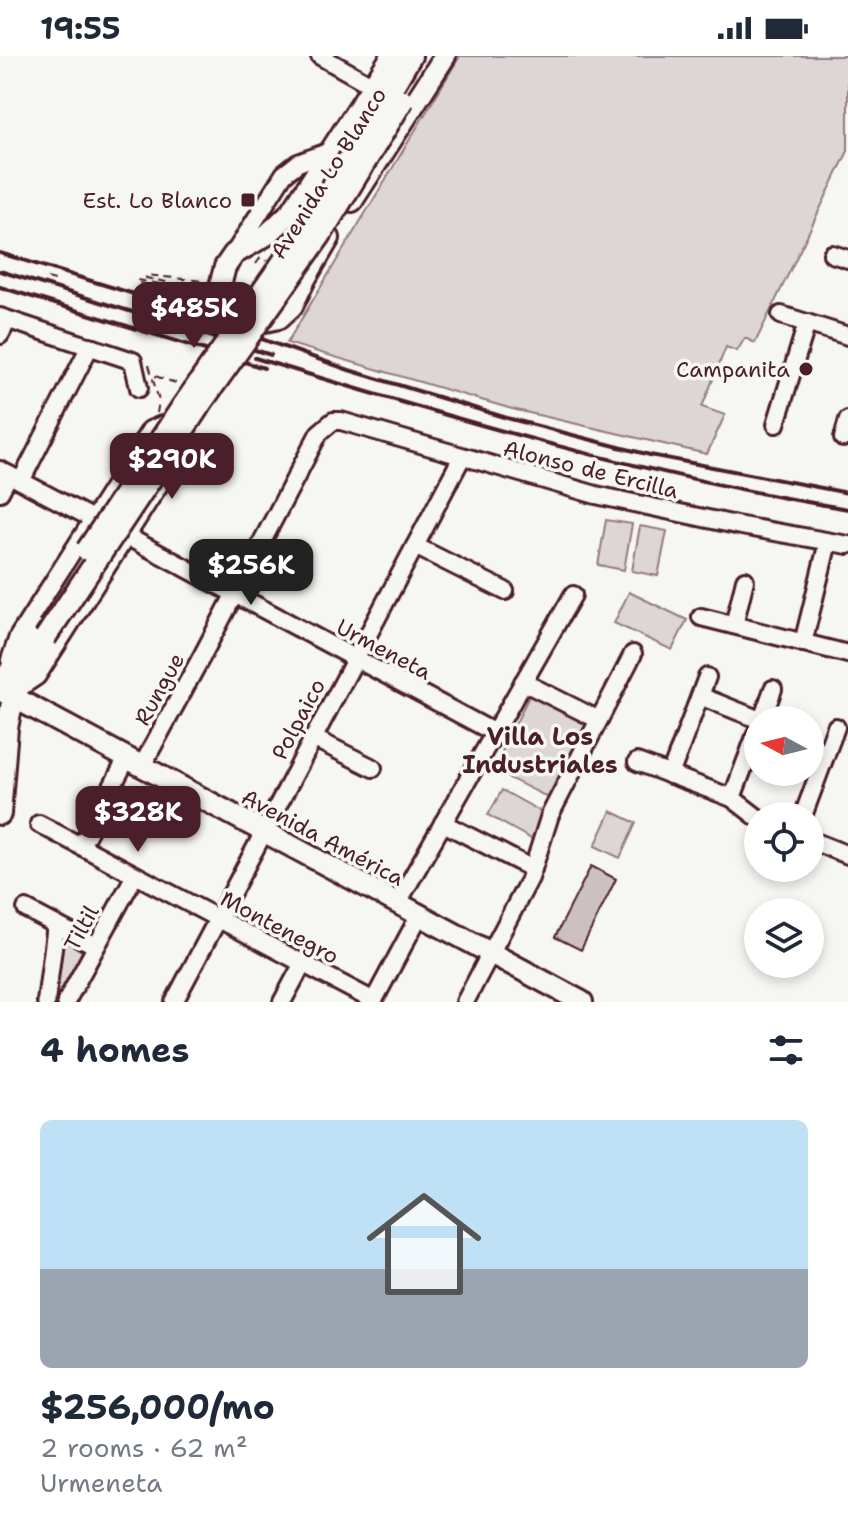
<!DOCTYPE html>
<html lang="en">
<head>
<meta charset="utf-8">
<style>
  :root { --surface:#fff; --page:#f6f6f7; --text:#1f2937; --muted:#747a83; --accent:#4a1f2b }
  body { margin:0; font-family:"Shantell Sans",sans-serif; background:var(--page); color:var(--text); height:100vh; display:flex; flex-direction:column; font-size:30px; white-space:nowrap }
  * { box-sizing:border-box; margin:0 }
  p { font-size:26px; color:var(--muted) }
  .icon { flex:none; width:44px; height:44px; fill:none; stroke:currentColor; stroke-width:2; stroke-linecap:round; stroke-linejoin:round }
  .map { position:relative; height:946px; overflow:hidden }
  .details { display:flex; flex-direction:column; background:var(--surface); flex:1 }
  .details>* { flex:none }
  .needle { width:52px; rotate:277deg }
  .tools { position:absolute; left:744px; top:650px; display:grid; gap:16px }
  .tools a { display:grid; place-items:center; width:80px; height:80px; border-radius:50%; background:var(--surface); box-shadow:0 4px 12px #0003; font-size:40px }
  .price { position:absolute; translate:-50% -68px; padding:0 18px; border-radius:16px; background:var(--accent); color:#fff; font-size:26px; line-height:52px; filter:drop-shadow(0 2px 4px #0008) }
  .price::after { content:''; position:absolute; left:50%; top:48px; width:24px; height:18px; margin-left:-12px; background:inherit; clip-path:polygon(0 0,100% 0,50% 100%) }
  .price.current { background:#222; color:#fff }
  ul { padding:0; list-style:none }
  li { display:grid; align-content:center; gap:16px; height:424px; padding:0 40px }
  li span { display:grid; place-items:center; height:248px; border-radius:12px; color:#555 }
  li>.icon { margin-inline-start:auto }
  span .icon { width:144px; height:144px; fill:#fffc; stroke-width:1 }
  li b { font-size:34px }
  h2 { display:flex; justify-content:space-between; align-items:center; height:96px; padding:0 40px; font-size:34px }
  .status { display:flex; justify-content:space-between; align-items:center; height:56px; padding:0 40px; background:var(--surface); direction:ltr }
  .status svg { height:22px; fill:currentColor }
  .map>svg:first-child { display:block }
  .green { fill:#ddd6d5; stroke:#947a80; stroke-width:2 }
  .building { fill:#ccc1c0; stroke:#4a1f2b; stroke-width:2 }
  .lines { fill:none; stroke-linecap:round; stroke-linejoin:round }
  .minor-casing { stroke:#4a1f2b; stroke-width:22 }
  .major-casing { stroke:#4a1f2b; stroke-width:26 }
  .path { stroke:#4a1f2b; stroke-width:2; stroke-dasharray:8 6; stroke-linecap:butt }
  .minor { stroke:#f6f6f2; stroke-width:16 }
  .major { stroke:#f6f6f2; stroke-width:20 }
  .rail { stroke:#4a1f2b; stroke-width:4 }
  .major-bridge-casing { stroke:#4a1f2b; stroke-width:26; stroke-linecap:butt }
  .major-bridge { stroke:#f6f6f2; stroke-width:20 }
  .poi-dot { fill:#4a1f2b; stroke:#f6f6f2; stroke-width:3 }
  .labels { text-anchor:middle; stroke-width:7; stroke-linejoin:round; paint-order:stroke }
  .street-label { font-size:22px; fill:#4a1f2b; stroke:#f6f6f2 }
  .poi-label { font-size:22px; fill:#4a1f2b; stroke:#f6f6f2; text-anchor:end }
  .neighbourhood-label { font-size:24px; font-weight:bold; fill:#4a1f2b; stroke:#f6f6f2 }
</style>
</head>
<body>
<div class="status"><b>19:55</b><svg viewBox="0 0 49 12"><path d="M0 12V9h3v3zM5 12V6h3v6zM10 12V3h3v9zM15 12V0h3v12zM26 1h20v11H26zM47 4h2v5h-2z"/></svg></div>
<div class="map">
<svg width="848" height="946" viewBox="0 0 848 946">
  <rect width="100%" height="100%" fill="#f6f6f2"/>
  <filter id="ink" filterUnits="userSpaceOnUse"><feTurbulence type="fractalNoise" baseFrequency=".0125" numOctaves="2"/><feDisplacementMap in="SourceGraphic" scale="16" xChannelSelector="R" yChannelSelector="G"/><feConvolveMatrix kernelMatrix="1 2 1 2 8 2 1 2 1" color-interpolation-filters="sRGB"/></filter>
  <g filter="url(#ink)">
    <g class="green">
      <path d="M460 0H848V95L755 287 745 282 737 295 726 291 702 351 725 359 707 398 512 353 287 287Z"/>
      <path d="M606 464 632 468 624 514 598 509Z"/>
      <path d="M640 470 667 475 658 520 632 515Z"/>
      <path d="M629 536 687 564 672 594 614 567Z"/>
      <path d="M531 636 593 667 555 745 493 714Z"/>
      <path d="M502 734 547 759 533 784 488 759Z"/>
      <path d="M611 755 636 767 620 802 595 790Z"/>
      <path d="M65 885 83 896 60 946H53L60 890Z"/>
    </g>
    <path class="building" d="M591 810 616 823 581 894 555 881Z"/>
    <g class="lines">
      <g class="minor-casing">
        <g id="minor">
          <path d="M320 0 373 30"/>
          <path d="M235 196 284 118 298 107 333 94"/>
          <path d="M832 198 848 203"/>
          <path d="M781 259 848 280"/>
          <path d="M0 261 133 305 139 332"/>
          <path d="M0 279 8 264"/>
          <path d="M776 368 807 267"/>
          <path d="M843 382 848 364"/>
          <path d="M0 414 93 463"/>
          <path d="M21 425 90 290"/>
          <path d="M0 436 9 419"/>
          <path d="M126 480 495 677"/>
          <path d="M415 490 505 535"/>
          <path d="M701 561 848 598"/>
          <path d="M734 569 745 524"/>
          <path d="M803 587 828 486"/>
          <path d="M10 604 18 581 150 374 162 369 178 373"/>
          <path d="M523 626 599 664"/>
          <path d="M19 632 37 620 168 415"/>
          <path d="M700 640 760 664"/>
          <path d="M762 664 773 633"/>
          <path d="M313 682 373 712"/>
          <path d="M637 706 732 742 758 762"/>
          <path d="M142 710 202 600 319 377 333 365H341L596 439 736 469 848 489"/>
          <path d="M670 719 707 621"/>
          <path d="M732 742 758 673"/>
          <path d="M803 760 836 671"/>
          <path d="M443 767 533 813"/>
          <path d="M39 768 374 945"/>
          <path d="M810 784 848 799"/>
          <path d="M81 790 127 702"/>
          <path d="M397 848 573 539"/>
          <path d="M26 853 96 890"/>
          <path d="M46 946 56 869"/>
          <path d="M66 946 135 819"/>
          <path d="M174 946 462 401"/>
          <path d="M282 946 303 907"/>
          <path d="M373 946 419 860"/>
          <path d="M465 946 530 822 550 759 633 598"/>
        </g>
      </g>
      <g class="major-casing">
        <g id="major">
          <path d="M389 37 411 0"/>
          <path d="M352 145 445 0"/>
          <path d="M329 182 305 223 292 250 279 262 265 265 252 263 235 256 224 244 220 230 225 211 234 198 268 178 292 155 392 0"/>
          <path d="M0 632 35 573"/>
          <path d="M0 634 582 946"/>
          <path d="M0 758 7 672 13 642 45 582"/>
        </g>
      </g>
      <g class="path">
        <path d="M256 208 261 201 266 205"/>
        <path d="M47 222 59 225"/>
        <path d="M171 229 200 231"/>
        <path d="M160 236 165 237 166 234 136 226 137 224 171 230V227L146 222V219L203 225"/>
        <path d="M168 236 200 239 202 226"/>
        <path d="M149 309 159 345 157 357"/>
        <path d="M155 320 179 328"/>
      </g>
      <use href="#minor" class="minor"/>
      <use href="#major" class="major"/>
      <g class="rail">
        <path d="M0 197 134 238 349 314 507 362 650 399 848 437"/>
        <path d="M0 215 271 299"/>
        <path d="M0 231 264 312"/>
        <path d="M255 302C451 362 646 420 848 453"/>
      </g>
      <g class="major-bridge-casing">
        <g id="major-bridge">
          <path d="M87 494 182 351 312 164 389 37"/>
          <path d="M45 582 202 346 320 180 403 44"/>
        </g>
      </g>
      <use href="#major-bridge" class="major-bridge"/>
    </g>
  </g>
  <g class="poi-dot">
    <rect x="240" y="136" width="16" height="16" rx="4"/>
    <circle cx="806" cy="313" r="8"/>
  </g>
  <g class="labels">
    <g class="street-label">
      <text transform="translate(328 117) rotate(-58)" y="8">Avenida Lo Blanco</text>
      <text transform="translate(591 413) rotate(14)" y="8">Alonso de Ercilla</text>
      <text transform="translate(384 593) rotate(28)" y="8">Urmeneta</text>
      <text transform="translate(159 633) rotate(-61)" y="8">Rungue</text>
      <text transform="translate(298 663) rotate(-62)" y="8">Polpaico</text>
      <text transform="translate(323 781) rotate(28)" y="8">Avenida América</text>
      <text transform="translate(280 871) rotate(28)" y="8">Montenegro</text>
      <text transform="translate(81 872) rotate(-62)" y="8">Tiltil</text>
    </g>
    <g class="poi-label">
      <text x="232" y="152">Est. Lo Blanco</text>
      <text x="790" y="321">Campanita</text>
    </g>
    <g class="neighbourhood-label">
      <text x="540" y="689">Villa Los<tspan x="540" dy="28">Industriales</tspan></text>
    </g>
  </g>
</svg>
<div class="tools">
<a><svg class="needle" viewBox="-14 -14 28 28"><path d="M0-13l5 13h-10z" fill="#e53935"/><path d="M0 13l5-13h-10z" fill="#747a83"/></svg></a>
<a><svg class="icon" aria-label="locate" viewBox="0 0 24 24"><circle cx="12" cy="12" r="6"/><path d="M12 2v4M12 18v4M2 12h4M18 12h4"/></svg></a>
<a><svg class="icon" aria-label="layers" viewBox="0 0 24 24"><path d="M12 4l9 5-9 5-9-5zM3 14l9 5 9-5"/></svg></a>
</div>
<b class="price" style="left:194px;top:294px">$485K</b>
<b class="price" style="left:172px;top:445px">$290K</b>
<b class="price current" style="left:251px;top:551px">$256K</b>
<b class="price" style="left:138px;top:798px">$328K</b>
</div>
<section class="details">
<h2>4 homes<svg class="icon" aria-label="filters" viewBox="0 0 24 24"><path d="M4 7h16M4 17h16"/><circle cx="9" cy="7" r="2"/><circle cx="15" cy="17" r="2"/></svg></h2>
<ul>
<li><span style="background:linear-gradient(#bfe0f5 60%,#9aa5b1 0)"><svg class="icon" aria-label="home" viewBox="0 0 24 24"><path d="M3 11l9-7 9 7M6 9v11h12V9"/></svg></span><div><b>$256,000/mo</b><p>2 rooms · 62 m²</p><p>Urmeneta</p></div></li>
</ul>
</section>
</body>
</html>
